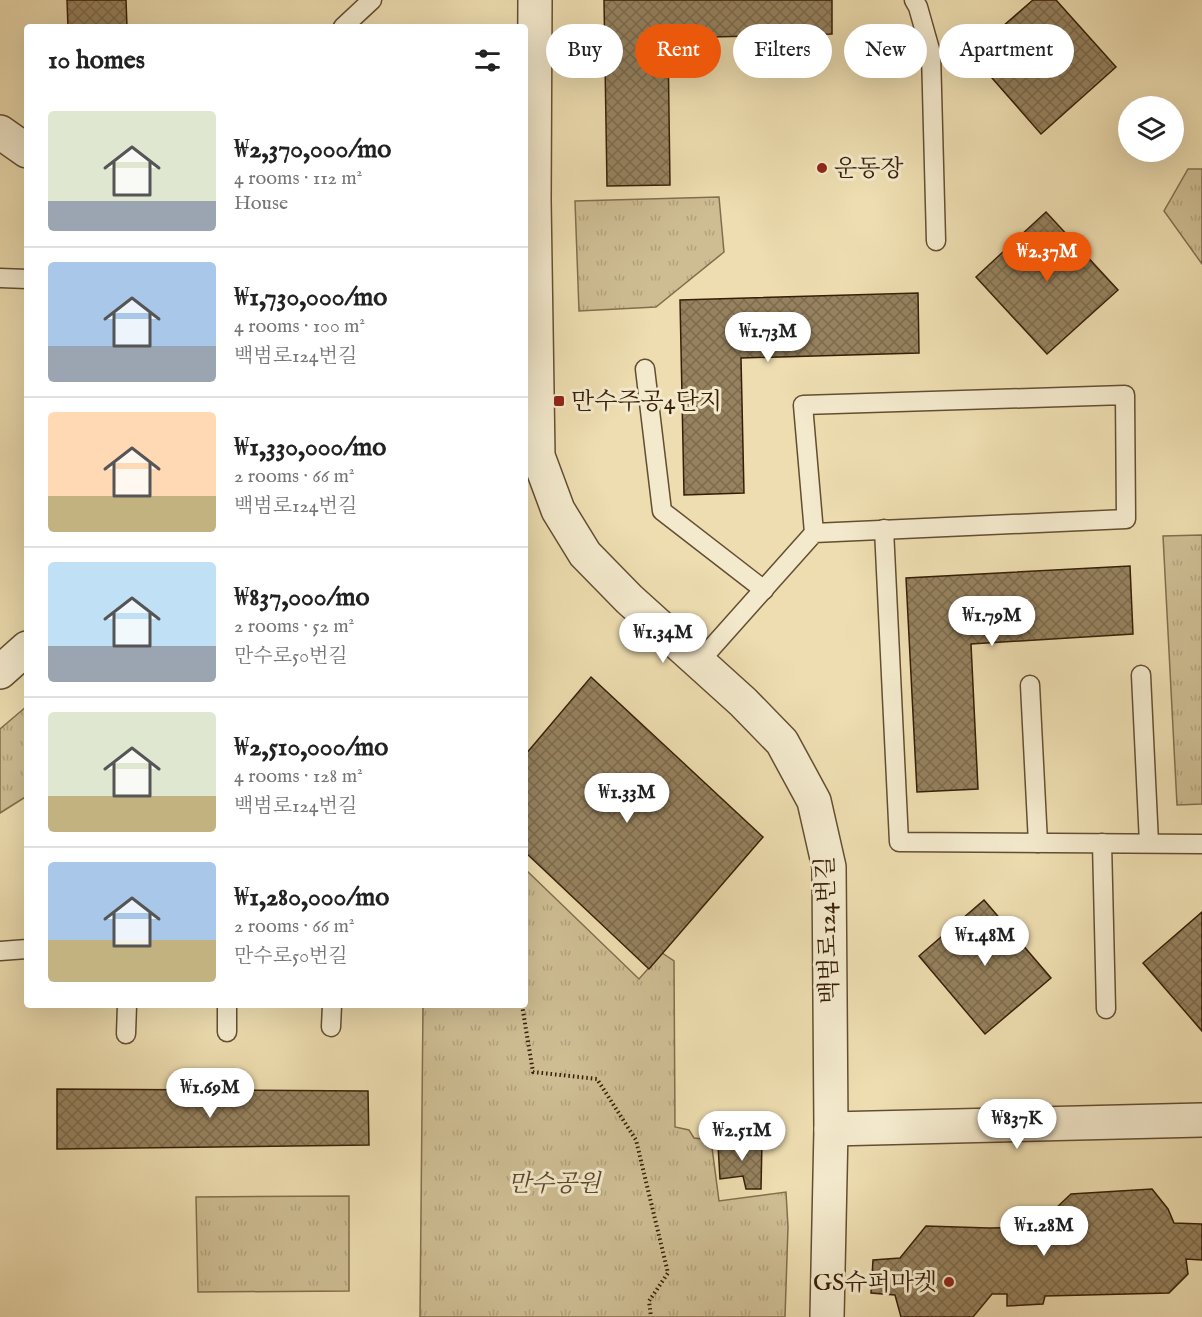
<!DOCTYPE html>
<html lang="en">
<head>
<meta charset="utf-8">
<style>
  :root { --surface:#fff; --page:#f2f2f2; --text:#222; --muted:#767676; --line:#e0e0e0; --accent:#ea580c }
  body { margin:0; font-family:"IM FELL English","Noto Serif KR",serif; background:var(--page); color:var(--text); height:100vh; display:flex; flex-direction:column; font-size:22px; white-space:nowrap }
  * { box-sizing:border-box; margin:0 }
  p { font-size:20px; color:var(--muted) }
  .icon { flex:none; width:33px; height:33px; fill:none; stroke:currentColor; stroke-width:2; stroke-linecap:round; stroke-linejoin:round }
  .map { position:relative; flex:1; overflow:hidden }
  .sheet { position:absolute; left:24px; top:24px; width:504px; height:984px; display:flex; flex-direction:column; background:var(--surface); border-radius:6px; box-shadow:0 6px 24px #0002 }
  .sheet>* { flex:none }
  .guide { position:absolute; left:546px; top:24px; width:566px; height:54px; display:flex; gap:12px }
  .buttons { position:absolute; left:1118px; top:96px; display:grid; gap:12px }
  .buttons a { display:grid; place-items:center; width:66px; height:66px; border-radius:50%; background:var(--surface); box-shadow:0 6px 24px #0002; font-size:30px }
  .price { position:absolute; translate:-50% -51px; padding:0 14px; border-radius:21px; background:#fff; color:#222; font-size:20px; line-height:39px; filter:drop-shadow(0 2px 3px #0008) }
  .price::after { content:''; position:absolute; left:50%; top:36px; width:18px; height:14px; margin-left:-9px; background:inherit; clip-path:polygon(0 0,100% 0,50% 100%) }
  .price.on { background:var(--accent); color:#fff }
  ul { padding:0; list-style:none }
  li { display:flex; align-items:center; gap:18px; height:150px; padding:0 24px }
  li+li { border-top:2px solid var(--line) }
  li span { display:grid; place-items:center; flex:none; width:168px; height:120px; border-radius:6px; color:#555 }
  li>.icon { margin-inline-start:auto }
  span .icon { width:72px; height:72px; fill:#fffc; stroke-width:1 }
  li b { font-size:26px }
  h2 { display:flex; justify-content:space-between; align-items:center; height:72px; padding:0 24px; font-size:26px }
  .tag { padding:0 21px; border-radius:27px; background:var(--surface); box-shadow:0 6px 24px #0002; font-size:21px; line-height:54px }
  .tag.on { background:var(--accent); color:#fff }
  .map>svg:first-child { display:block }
  .grass { fill:url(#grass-tufts); stroke:#826e4d; stroke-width:1.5 }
  .building { fill:url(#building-cross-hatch); stroke:#371f07; stroke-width:1.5 }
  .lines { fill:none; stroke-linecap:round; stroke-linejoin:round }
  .lane-casing { stroke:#644e31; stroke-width:21 }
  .street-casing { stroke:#644e31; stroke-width:36 }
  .path { stroke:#371f07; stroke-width:4; stroke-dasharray:1.5 3; stroke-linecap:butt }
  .lane { stroke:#f3e9cc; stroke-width:18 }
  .street { stroke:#f3e9cc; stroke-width:33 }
  .poi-dot { fill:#8f2418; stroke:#f3e9cc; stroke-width:2 }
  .labels { text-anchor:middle; stroke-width:6; stroke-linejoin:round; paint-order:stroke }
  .poi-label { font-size:24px; fill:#371f07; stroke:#f3e9cc; text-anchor:start }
  .street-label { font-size:24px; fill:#371f07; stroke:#f3e9cc }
  .park-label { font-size:24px; font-style:italic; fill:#5d462a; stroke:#f3e9cc }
</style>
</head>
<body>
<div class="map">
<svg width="1202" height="1317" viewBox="0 0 1202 1317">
  <defs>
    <pattern id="grass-tufts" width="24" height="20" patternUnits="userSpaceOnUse" patternTransform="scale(1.5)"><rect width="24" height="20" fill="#cebd93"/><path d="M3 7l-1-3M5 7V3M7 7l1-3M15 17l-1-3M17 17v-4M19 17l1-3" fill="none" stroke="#b2a27d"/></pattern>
    <pattern id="building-cross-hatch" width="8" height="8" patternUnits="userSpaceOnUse" patternTransform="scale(1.5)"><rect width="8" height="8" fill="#96825f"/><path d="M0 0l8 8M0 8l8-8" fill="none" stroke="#7b6a4c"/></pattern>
  </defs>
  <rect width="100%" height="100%" fill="#edddb0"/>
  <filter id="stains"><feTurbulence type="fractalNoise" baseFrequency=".00333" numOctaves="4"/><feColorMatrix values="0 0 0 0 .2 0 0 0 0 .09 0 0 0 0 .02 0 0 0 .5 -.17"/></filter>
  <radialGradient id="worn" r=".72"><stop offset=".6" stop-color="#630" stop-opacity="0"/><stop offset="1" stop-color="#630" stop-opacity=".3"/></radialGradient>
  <g class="grass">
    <path d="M1188 169H1202V264L1164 211Z"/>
    <path d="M719 197 724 252 656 307 579 311 575 201Z"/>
    <path d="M1202 535V804L1177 805 1163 536Z"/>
    <path d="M27 706V796L0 813V729Z"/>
    <path d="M525 869 639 979 662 953 674 961 675 1127 689 1130 694 1138 711 1140 719 1201 786 1192 788 1227 785 1317H420L423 1005H525Z"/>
    <path d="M349 1196V1291L198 1292 196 1197Z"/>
  </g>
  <g class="building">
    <path d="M67 0H126L127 27H68Z"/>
    <path d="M604 0H832V34L668 38 670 185 607 186Z"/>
    <path d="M1033 0H1056L1116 67 1041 134 971 54Z"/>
    <path d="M1046 212 1118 290 1047 354 976 277Z"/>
    <path d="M918 293 919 353 741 358 744 493 684 495 680 300Z"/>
    <path d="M1130 566 1133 634 971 644 978 789 917 792 906 578Z"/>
    <path d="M591 677 763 837 649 969 525 852V755Z"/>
    <path d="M984 900 1051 978 985 1034 919 956Z"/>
    <path d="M1202 912V1031L1143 963Z"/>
    <path d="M57 1089 368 1091 369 1145 57 1149Z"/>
    <path d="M762 1140 761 1189H746L743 1176 720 1179 718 1145Z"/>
    <path d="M1152 1189 1168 1209 1174 1223 1202 1224V1260L1186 1259 1188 1274 1169 1293 1045 1296 1043 1304 1007 1306V1294H992L973 1317H901L895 1295 871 1293 873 1260 900 1258 926 1226 989 1228 1036 1227 1071 1194Z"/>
  </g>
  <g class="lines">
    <g class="lane-casing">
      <g id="lane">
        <path d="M914 0 918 7 931 53 936 241"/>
        <path d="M343 27 372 0"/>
        <path d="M0 278 27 279"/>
        <path d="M645 369 662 511 764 590"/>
        <path d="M884 529 899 842 1202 844"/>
        <path d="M699 662 814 533 1126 519 1125 395 803 405 814 533"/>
        <path d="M1141 675 1149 843"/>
        <path d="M1030 685 1038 843"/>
        <path d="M1102 843 1106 1009"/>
        <path d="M0 951 27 949"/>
        <path d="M331 1027 332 1005"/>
        <path d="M227 1032V1005"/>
        <path d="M126 1034 127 1005"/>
      </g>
    </g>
    <g class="street-casing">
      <g id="street">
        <path d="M535 0 534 200 538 456 558 510 585 554 629 599 743 702 782 742 814 801 829 867 831 1129 827 1317"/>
        <path d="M0 132 27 151"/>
        <path d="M0 672 27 648"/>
        <path d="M831 1129 1202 1120"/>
      </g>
    </g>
    <path class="path" d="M522 1005 533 1072 597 1079 636 1140 668 1273 649 1301 651 1317"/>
    <use href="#lane" class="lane"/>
    <use href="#street" class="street"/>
  </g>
  <g class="poi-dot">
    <circle cx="822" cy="168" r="6"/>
    <rect x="553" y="395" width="12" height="12" rx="3"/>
    <circle cx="949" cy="1282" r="6"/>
  </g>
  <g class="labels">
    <g class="poi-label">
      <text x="834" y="176">운동장</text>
      <text x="571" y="409">만수주공4단지</text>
      <text x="937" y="1290" text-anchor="end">GS슈퍼마켓</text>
    </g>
    <g class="street-label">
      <text transform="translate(827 930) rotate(-92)" y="8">백범로124번길</text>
    </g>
    <g class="park-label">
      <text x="554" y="1191">만수공원</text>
    </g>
  </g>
  <rect width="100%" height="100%" filter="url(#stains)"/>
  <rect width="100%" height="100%" fill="url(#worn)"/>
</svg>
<div class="buttons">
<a><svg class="icon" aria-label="layers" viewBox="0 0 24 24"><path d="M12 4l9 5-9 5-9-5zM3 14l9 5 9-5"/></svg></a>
</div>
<b class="price on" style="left:1047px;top:283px">₩2.37M</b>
<b class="price" style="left:768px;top:363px">₩1.73M</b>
<b class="price" style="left:992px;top:647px">₩1.79M</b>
<b class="price" style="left:663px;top:664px">₩1.34M</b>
<b class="price" style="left:627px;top:824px">₩1.33M</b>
<b class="price" style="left:985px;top:967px">₩1.48M</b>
<b class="price" style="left:210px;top:1119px">₩1.69M</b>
<b class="price" style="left:1017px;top:1150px">₩837K</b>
<b class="price" style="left:742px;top:1162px">₩2.51M</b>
<b class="price" style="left:1044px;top:1257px">₩1.28M</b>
<div class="guide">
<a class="tag">Buy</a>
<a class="tag on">Rent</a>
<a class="tag">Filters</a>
<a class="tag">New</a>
<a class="tag">Apartment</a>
</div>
<section class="sheet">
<h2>10 homes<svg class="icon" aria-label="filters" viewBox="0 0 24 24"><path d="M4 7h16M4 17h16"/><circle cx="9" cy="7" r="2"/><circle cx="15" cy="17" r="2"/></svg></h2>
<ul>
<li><span style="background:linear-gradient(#dfe7d0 75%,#9aa5b1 0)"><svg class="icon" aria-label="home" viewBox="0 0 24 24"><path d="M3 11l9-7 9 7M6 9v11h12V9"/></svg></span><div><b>₩2,370,000/mo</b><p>4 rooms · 112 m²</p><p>House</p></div></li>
<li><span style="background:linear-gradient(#a9c7e8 70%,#9aa5b1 0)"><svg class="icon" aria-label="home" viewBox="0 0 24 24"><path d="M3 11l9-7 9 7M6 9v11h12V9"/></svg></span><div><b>₩1,730,000/mo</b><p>4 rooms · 100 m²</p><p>백범로124번길</p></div></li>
<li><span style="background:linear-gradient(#ffd9b3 70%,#c2b280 0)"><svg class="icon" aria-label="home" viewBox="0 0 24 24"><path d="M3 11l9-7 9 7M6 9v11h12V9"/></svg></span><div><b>₩1,330,000/mo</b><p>2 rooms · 66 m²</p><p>백범로124번길</p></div></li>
<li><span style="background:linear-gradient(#bfe0f5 70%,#9aa5b1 0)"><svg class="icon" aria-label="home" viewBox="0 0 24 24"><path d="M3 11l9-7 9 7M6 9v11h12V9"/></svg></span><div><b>₩837,000/mo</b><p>2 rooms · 52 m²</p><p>만수로50번길</p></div></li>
<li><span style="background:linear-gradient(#dfe7d0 70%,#c2b280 0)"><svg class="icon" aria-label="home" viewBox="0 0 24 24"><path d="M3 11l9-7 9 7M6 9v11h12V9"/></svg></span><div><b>₩2,510,000/mo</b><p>4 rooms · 128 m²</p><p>백범로124번길</p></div></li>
<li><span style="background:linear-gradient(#a9c7e8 65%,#c2b280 0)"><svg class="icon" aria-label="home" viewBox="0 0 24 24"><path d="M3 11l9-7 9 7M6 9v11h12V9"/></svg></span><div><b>₩1,280,000/mo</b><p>2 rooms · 66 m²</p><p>만수로50번길</p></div></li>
</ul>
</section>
</div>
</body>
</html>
